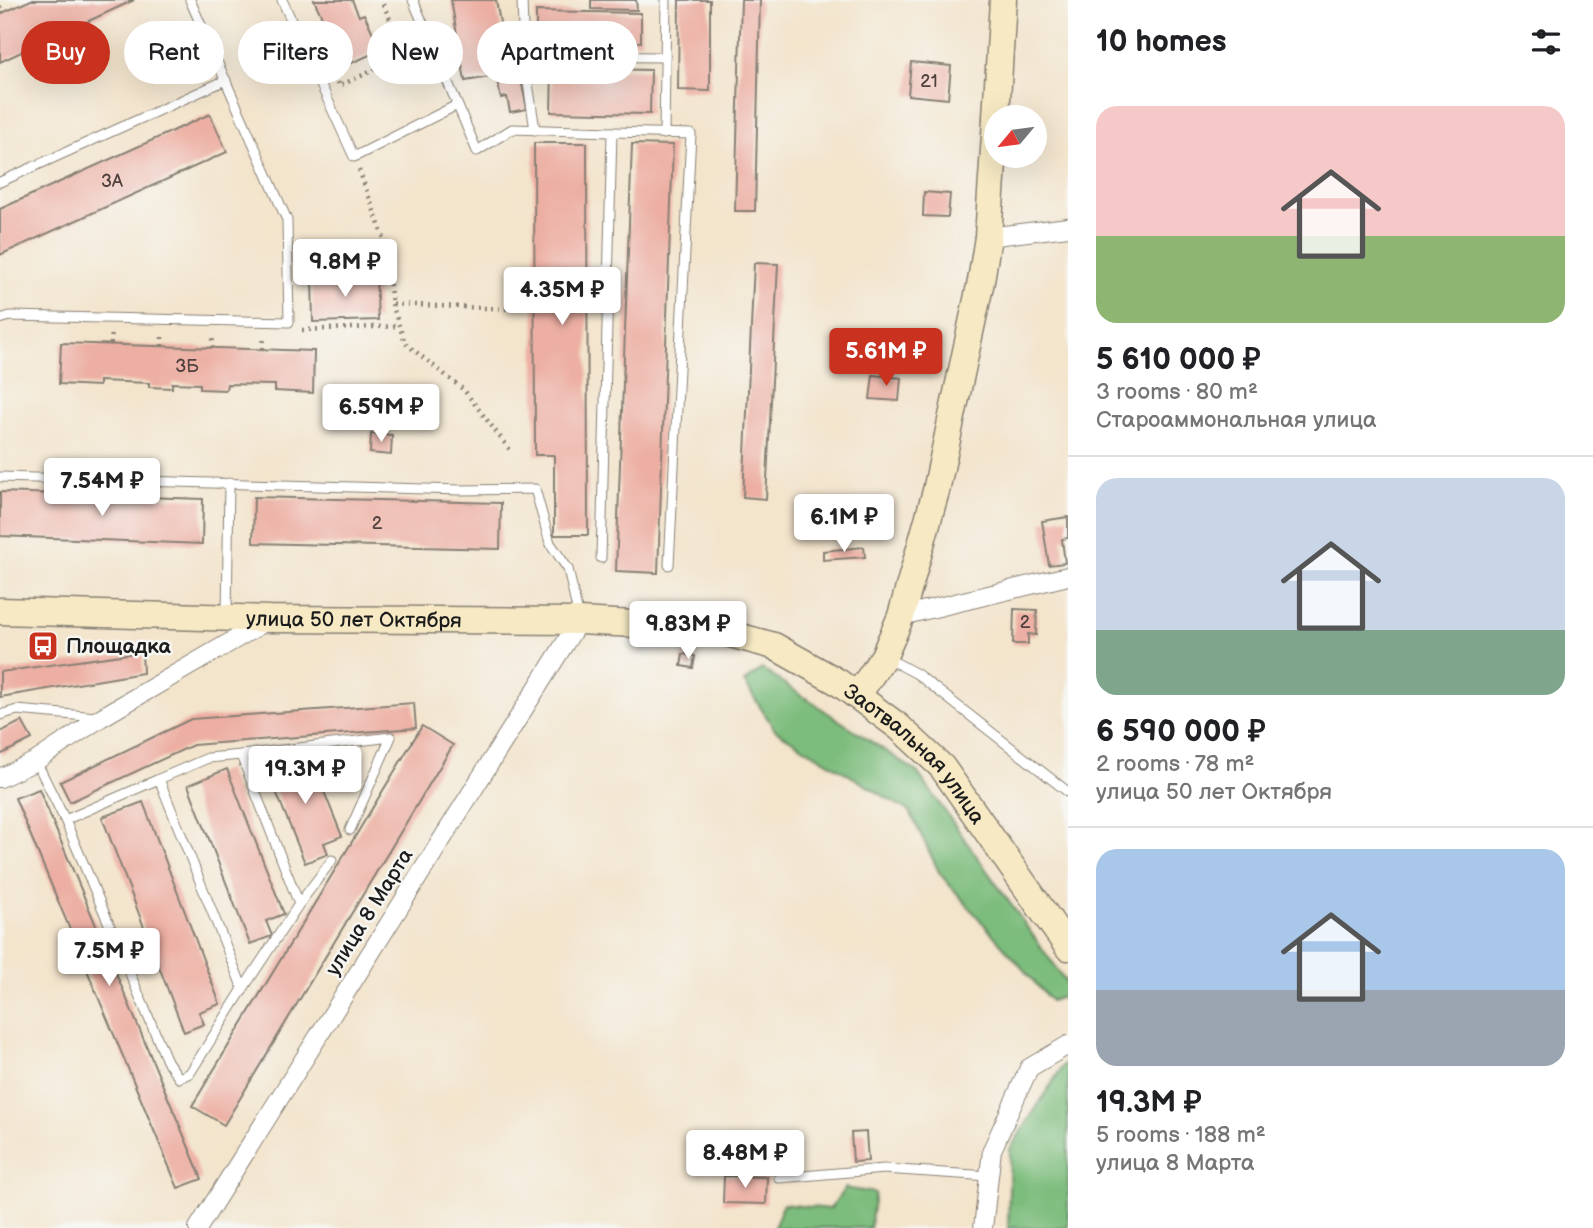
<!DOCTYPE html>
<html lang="en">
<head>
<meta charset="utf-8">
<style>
  :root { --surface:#fff; --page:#f6f6f6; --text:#202124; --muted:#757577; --line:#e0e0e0; --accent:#c8321e }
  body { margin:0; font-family:"Balsamiq Sans",sans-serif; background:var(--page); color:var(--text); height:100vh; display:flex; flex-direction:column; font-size:26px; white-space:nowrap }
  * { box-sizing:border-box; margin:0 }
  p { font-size:23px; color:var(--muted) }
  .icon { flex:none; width:38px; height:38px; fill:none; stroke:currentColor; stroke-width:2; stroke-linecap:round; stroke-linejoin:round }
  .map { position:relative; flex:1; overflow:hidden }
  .side { display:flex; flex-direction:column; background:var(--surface); width:525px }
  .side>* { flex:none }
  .hud { position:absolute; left:21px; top:21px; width:665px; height:63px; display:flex; gap:14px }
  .needle { width:46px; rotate:241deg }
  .tools { position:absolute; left:984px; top:105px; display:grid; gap:14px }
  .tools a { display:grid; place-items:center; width:63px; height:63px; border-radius:50%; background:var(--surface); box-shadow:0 7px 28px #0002; font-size:35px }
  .price { position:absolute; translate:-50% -60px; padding:0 16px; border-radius:7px; background:#fff; color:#222; font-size:23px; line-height:46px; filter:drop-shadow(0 2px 4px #0008) }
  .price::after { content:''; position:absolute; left:50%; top:42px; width:21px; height:16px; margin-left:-10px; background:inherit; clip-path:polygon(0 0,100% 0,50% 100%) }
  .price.selected { background:var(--accent); color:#fff }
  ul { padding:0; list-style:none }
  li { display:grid; align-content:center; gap:14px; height:371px; padding:0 28px }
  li+li { border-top:2px solid var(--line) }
  li span { display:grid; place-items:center; height:217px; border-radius:21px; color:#555 }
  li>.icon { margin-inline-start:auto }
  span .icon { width:126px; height:126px; fill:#fffc; stroke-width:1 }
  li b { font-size:30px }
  h2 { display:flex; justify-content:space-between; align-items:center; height:84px; padding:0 28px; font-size:30px }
  .tag { padding:0 24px; border-radius:32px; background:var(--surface); box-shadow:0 7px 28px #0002; font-size:24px; line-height:63px }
  .tag.selected { background:var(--accent); color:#fff }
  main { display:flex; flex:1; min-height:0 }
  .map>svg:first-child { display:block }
  .forest { fill:#7cbc7c; stroke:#4c6c4c; stroke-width:2 }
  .building { fill:#edafa3 }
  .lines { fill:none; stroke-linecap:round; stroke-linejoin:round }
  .lane-casing { stroke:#888074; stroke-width:11 }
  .street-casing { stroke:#888074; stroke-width:20 }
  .secondary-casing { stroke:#888074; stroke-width:29 }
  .path { stroke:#888074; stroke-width:4.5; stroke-dasharray:2 5; stroke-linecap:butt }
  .lane { stroke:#fff; stroke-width:9 }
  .street { stroke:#fff; stroke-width:18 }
  .secondary { stroke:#f6e9c3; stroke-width:26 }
  .labels { text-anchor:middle; stroke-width:5; stroke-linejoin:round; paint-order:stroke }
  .number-label { font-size:18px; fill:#50413e }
  .street-label { font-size:21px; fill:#1c1c1c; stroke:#f6f6f2 }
  .poi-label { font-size:21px; font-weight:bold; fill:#1c1c1c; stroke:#f6f6f2; text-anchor:start }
</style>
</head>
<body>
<main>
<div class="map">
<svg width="1068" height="1228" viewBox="0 0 1068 1228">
  <rect width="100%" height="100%" fill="#f6f6f2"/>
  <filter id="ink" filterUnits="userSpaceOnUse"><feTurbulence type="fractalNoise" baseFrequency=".0143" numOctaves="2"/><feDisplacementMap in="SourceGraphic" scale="14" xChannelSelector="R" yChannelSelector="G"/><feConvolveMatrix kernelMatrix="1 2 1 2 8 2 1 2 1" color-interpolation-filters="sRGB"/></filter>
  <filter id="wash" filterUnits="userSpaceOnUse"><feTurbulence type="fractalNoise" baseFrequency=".00686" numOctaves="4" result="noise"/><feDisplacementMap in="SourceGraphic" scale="28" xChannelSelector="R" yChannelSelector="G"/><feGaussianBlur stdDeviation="1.57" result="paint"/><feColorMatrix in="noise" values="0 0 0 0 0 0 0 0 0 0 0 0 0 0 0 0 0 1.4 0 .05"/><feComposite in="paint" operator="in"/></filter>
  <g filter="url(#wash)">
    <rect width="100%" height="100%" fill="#f3e4cc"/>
    <g class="forest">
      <path d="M762 669 917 772 1068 985V995L1051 1001 940 874 910 812 775 730 744 682Z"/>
      <path d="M1068 1063V1228H1008L1010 1149 1064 1064Z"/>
      <path d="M845 1188 875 1193 870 1228H774L783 1204 830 1209Z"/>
    </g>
    <g id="blocks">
      <g class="building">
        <path d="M31 0H134L0 62V14Z"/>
        <path d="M314 0H352L359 16 364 14 381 50 345 66Z"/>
        <path d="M451 0H496L509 74 519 71 527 109 510 112 507 97 501 98 496 76 465 81Z"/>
        <path d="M591 0H636L637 10 591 9Z"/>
        <path d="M679 0H710V91L678 90Z"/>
        <path d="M741 0H760L755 211H735Z"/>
        <path d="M536 11 641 13V42L536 40Z"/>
        <path d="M911 62 951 66 948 99 908 95Z"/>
        <path d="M552 68 651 70 650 114 551 112Z"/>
        <path d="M210 114 227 152 0 255V209Z"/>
        <path d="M534 143H587L588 535H554V455H535Z"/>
        <path d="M632 144 673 145 658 573 616 571Z"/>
        <path d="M924 192 950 194 948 217 923 216Z"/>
        <path d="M754 263 778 264 766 499 743 497Z"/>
        <path d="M376 276 378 320 313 322 312 278Z"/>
        <path d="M61 343 314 351 313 393 275 391V385L227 384 226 390 200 389V384L172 383V388L149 387V383L99 381V386L59 384Z"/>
        <path d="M873 375 901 378 899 401 870 399Z"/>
        <path d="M371 434 392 435 391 455 370 453Z"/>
        <path d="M0 492 203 499 202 544 0 536Z"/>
        <path d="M254 497 501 503 500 549 253 543Z"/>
        <path d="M1068 517V538L1062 539 1065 563 1049 565 1042 521Z"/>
        <path d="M864 547 865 557 823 560V551Z"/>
        <path d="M1014 609 1037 610 1036 635 1028 634V644H1013Z"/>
        <path d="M142 652 143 673 0 697V672Z"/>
        <path d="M683 654 695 656 693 668 681 666Z"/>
        <path d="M414 703 416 728 193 745 70 802 60 782 191 719Z"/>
        <path d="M22 721 32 739 0 755V732Z"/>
        <path d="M422 726 453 745 224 1125 192 1106Z"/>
        <path d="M308 752 342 836 324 843 328 854 305 863 267 769Z"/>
        <path d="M227 769 284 914 266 921 272 936 250 944 188 785Z"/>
        <path d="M39 789 202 1179 178 1188 15 798Z"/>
        <path d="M143 802 220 1004 199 1012 204 1024 184 1032 102 817Z"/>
        <path d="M866 1132 868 1161 853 1162 851 1133Z"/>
        <path d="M724 1176 767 1177 766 1204 723 1203Z"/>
      </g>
    </g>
  </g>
  <g filter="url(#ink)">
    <use href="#blocks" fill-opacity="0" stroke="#888074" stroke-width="2"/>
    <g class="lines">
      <g class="lane-casing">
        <g id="lane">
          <path d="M282 0 354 157 457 105"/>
          <path d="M413 0 477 151 512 129 612 132 601 558"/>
          <path d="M522 0 524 56 535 130"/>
          <path d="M524 56 665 57"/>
          <path d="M612 132 691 134 669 565"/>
          <path d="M664 134 666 0"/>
          <path d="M0 182 226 80"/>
          <path d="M0 319 10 316 289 322 287 220 190 0"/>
          <path d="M0 477 461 490 535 489 550 543 568 569 579 619"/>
          <path d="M227 616 229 483"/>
          <path d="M887 658 917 674 1068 792"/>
          <path d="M0 715 17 710 97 717"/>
          <path d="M241 755 391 737 350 830"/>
          <path d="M36 761 65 820 167 1061 179 1078 190 1073 243 989 159 779 208 758 241 755 299 904 243 989"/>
          <path d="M65 820 159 779"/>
          <path d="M299 904 332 860"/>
          <path d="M779 1178 884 1169 989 1176"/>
        </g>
      </g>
      <g class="street-casing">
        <g id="street">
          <path d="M988 237 1068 227"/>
          <path d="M901 616 1068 576"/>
          <path d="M0 778 36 761 102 717 270 619"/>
          <path d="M198 1228 579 621"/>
          <path d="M983 1228 992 1150 1029 1068 1068 1045"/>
        </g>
      </g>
      <g class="secondary-casing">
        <g id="secondary">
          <path d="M996 117 1003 0"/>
          <path id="s1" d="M0 611 270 619 579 621 708 628 774 646 838 682 899 727 942 767 1068 947"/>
          <path d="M857 696 884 656 901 616 936 491 981 281 988 237 996 120"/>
        </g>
      </g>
      <g class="path">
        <path d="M0 7 3 13"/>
        <path d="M311 25 324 19"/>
        <path d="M338 82 339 86 407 55 381 0"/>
        <path d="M359 170 385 241 392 304 510 309"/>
        <path d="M392 304 405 343 464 390 510 450"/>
        <path d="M302 330 399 326"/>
        <path d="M111 344 112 331"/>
        <path d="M162 346V333"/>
        <path d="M212 348 213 335"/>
        <path d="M263 349 264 336"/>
      </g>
      <use href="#lane" class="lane"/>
      <use href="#street" class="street"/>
      <use href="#secondary" class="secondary"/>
    </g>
  </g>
  <defs>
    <g id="bus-square" transform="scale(1.575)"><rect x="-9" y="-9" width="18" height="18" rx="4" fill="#c8321e" stroke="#f6f6f2"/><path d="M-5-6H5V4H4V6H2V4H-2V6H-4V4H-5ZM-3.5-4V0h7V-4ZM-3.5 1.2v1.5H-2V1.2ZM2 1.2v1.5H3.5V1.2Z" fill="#fff"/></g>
  </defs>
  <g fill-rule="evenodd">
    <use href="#bus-square" x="43" y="646"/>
  </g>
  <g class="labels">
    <g class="number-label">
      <text x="929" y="87">21</text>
      <text x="112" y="187">3А</text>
      <text x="187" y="372">3Б</text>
      <text x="377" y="529">2</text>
      <text x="1025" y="628">2</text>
    </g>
    <g class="street-label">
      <text dy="7" stroke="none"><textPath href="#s1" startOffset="354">улица 50 лет Октября</textPath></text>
      <text dy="7" stroke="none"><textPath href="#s1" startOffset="956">Заотвальная улица</textPath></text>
      <text transform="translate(369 912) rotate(-58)" y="7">улица 8 Марта</text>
    </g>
    <g class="poi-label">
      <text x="66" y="653">Площадка</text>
    </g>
  </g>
</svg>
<div class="tools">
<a><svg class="needle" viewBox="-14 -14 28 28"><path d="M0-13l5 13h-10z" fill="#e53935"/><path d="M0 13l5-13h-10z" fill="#757577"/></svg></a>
</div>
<b class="price" style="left:345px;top:299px">9.8M ₽</b>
<b class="price" style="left:562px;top:327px">4.35M ₽</b>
<b class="price selected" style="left:886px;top:388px">5.61M ₽</b>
<b class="price" style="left:381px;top:444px">6.59M ₽</b>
<b class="price" style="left:102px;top:518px">7.54M ₽</b>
<b class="price" style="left:844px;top:554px">6.1M ₽</b>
<b class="price" style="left:688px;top:661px">9.83M ₽</b>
<b class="price" style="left:305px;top:806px">19.3M ₽</b>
<b class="price" style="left:109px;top:988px">7.5M ₽</b>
<b class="price" style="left:745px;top:1190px">8.48M ₽</b>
<div class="hud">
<a class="tag selected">Buy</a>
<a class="tag">Rent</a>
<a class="tag">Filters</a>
<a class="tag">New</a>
<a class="tag">Apartment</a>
</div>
</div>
<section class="side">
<h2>10 homes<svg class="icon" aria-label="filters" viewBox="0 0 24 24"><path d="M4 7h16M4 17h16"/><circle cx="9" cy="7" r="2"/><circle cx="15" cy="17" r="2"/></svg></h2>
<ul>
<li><span style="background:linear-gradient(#f6c9c9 60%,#8fb573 0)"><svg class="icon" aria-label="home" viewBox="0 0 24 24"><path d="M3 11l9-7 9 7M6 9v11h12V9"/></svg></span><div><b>5 610 000 ₽</b><p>3 rooms · 80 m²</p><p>Староаммональная улица</p></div></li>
<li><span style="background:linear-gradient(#c9d6e8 70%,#7fa58c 0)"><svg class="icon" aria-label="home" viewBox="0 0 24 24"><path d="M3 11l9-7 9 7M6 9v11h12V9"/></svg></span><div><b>6 590 000 ₽</b><p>2 rooms · 78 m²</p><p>улица 50 лет Октября</p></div></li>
<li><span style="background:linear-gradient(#a9c7e8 65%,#9aa5b1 0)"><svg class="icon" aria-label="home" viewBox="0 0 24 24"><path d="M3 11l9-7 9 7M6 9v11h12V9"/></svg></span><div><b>19.3M ₽</b><p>5 rooms · 188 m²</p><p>улица 8 Марта</p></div></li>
</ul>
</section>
</main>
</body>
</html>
